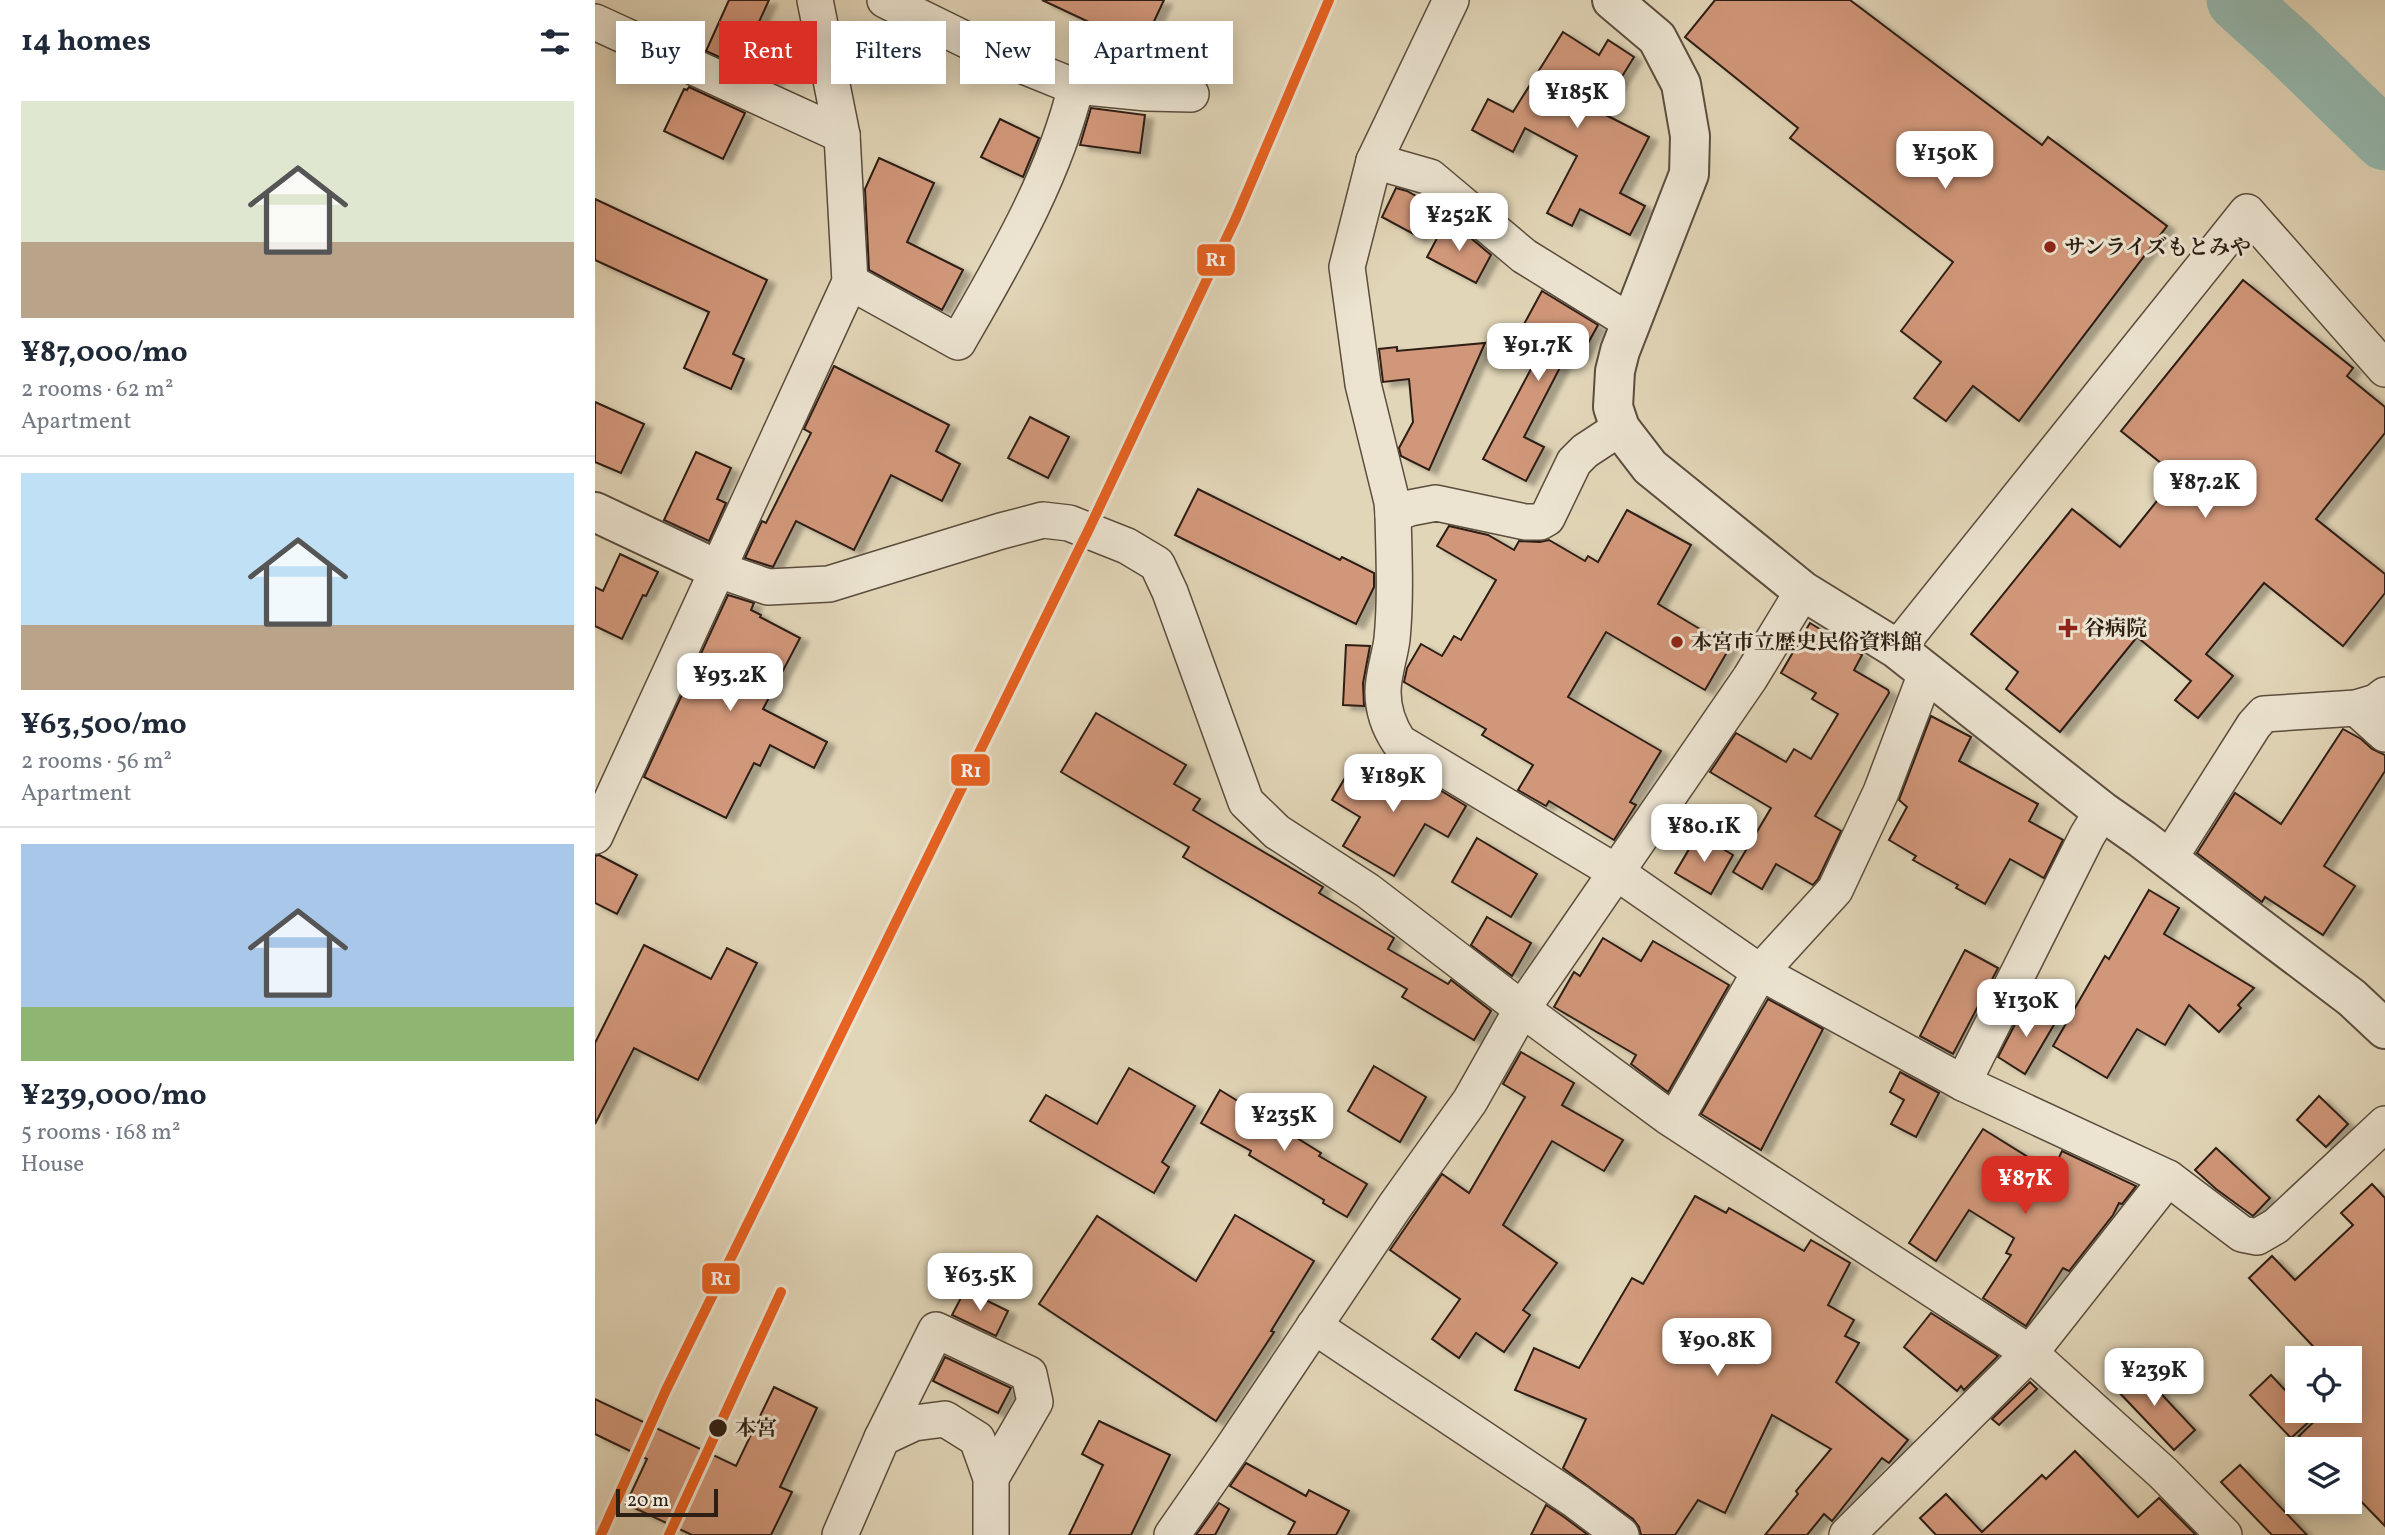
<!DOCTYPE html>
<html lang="en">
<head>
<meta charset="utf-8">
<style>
  :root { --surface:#fff; --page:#f6f6f7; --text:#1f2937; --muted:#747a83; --line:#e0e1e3; --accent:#d93025 }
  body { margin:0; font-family:Vollkorn,"Noto Serif JP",serif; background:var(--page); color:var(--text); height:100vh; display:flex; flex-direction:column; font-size:26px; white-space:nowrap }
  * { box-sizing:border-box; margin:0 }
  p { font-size:23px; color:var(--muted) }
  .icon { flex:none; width:38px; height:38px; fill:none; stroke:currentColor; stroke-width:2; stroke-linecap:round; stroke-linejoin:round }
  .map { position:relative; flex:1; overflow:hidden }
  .panel { display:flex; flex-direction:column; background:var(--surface); width:595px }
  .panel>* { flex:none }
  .guide { position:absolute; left:21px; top:21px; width:665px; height:63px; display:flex; gap:14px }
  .buttons { position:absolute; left:1690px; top:1346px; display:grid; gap:14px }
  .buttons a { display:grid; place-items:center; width:77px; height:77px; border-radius:0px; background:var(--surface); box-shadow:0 4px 18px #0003; font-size:35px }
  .scale { position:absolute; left:21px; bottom:18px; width:102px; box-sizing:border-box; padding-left:7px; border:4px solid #2e1f14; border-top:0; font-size:19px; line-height:24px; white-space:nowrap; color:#2e1f14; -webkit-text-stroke:5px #ece4d1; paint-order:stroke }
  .price { position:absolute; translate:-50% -60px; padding:0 16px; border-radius:14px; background:#fff; color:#222; font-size:23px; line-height:46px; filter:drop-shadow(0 2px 4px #0008) }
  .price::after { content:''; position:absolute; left:50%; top:42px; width:21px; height:16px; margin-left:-10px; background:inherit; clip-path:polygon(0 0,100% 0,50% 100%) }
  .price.on { background:var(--accent); color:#fff }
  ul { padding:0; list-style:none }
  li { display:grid; align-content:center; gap:14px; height:371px; padding:0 21px }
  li+li { border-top:2px solid var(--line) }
  li span { display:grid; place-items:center; height:217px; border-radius:0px; color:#555 }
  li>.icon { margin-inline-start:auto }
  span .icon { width:126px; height:126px; fill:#fffc; stroke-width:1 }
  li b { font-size:30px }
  h2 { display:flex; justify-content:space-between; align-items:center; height:84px; padding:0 21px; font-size:30px }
  .chip { padding:0 24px; border-radius:0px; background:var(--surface); box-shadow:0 4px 18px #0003; font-size:24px; line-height:63px }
  .chip.on { background:var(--accent); color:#fff }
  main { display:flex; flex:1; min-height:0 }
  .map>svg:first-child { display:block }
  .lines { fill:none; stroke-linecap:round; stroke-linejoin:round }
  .river { stroke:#95b9b0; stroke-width:61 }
  .building { fill:#d1977a; stroke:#2e1f14; stroke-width:2; filter:url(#shadow) }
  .minor-casing { stroke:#5b4d3d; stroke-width:38 }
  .tertiary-casing { stroke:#5b4d3d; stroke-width:42 }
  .minor { stroke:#ece4d1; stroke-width:35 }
  .tertiary { stroke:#ece4d1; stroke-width:38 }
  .rail-1-casing { stroke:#ece4d1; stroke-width:16 }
  .rail-1 { stroke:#e86221; stroke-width:10 }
  .poi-dot { fill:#8f2418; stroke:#ece4d1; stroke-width:2.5 }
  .stop-dot { fill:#2e1f14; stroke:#ece4d1; stroke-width:2.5 }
  .labels { text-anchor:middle; stroke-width:6; stroke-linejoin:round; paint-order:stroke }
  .poi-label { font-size:21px; font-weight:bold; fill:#2e1f14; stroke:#ece4d1; text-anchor:start }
  .stop-label { font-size:21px; font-weight:bold; fill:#2e1f14; stroke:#ece4d1; text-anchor:start }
  .line-badge { stroke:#ece4d1; stroke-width:2.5 }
  .badge-label { font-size:19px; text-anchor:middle; font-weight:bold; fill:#fff }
</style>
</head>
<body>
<main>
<section class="panel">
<h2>14 homes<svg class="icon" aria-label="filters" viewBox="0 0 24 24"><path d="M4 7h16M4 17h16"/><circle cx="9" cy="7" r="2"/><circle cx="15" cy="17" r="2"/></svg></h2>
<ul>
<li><span style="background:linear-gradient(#dfe7d0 65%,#b9a48a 0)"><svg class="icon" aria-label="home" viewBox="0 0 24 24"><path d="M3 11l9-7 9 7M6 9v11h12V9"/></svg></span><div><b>¥87,000/mo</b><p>2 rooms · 62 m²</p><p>Apartment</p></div></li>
<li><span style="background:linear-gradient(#bfe0f5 70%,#b9a48a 0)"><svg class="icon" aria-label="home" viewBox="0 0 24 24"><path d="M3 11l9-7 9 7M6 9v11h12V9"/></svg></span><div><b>¥63,500/mo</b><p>2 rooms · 56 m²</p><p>Apartment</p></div></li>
<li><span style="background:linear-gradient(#a9c7e8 75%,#8fb573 0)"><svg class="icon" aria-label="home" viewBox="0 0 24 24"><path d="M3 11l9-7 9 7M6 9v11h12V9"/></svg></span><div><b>¥239,000/mo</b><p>5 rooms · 168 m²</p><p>House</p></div></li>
</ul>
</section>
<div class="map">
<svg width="1790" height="1535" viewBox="0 0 1790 1535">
  <defs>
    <filter id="shadow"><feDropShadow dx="8" dy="4.5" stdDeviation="2" flood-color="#0004"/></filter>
  </defs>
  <rect width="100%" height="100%" fill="#e2d6b8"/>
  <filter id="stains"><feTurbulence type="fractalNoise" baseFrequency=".00286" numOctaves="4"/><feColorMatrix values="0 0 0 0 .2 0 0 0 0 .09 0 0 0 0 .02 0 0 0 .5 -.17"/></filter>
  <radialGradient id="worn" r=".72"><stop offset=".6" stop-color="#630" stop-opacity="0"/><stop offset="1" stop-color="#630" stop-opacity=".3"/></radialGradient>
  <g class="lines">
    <path class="river" d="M1642 0 1694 47 1790 140"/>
  </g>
  <g class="building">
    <path d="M134 0H174L158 35 193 52 179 82 111 51Z"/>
    <path d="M447 0H569L547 47Z"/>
    <path d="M1120 0H1255L1447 145 1453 137 1572 226 1424 421 1378 386 1351 421 1319 398 1346 362 1306 331 1358 262 1195 138 1203 128 1090 37Z"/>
    <path d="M968 32 1004 55 1013 40 1039 57 1005 112 1054 137 1025 193 1050 206 1035 235 985 209 977 226 952 213 982 156 930 128 918 152 877 130 893 99 918 112Z"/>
    <path d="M94 87 150 113 128 159 69 131 89 89 92 90Z"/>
    <path d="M496 108 550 115 545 153 485 145Z"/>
    <path d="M405 119 444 138 428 177 386 157Z"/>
    <path d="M284 158 339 183 312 242 368 270 347 310 274 270 270 189Z"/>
    <path d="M801 188 812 191 840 207 824 237 787 217Z"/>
    <path d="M0 199 172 280 138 354 149 359 136 389 89 368 114 312 0 260Z"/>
    <path d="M850 223 871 234 896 255 881 283 832 257Z"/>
    <path d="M1648 280 1758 368 1752 376 1790 407V433L1721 519 1790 574V593L1748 646 1669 583 1611 654 1638 676 1603 718 1580 700 1596 681 1542 637 1465 732 1411 689 1423 672 1376 634 1477 509 1525 547 1582 476 1526 431Z"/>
    <path d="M947 291 1003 325 986 356 974 350 929 437 949 447 931 481 888 459 952 339 928 326Z"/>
    <path d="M890 343 834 470 806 456 804 448 818 422 814 379 788 382 784 349 802 347V351Z"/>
    <path d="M239 366 354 425 341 451 365 464 347 501 296 475 259 550 201 521 178 567 150 558 167 521 171 523 216 433 209 429Z"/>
    <path d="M0 402 49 424 26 473 0 462Z"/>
    <path d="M435 417 474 437 453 478 413 458Z"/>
    <path d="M101 452 136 468 122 499 131 503 114 541 69 520Z"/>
    <path d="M603 489 745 560 747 557 779 573V587L761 624 580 535Z"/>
    <path d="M1032 510 1096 545 1063 604 1135 647 1110 690 1011 632 973 697 1066 751 1035 802 1041 805 1019 840 954 801 951 806 923 790 938 765 887 735 891 729 809 682 812 668 826 644 847 656 859 636 866 640 901 580 842 546 854 526 893 535 919 550 924 541 945 542 954 540 990 561 993 556 1003 562Z"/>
    <path d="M25 554 63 572 51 596 48 595 27 639 0 626V587L8 591Z"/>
    <path d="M133 595 159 603 156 610 166 615 165 617 205 638 168 709 232 742 219 768 175 745 165 766 159 763 131 818 49 777Z"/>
    <path d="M1215 623 1267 655 1259 670 1293 690 1294 693 1220 816 1246 831 1223 879 1218 885 1181 864 1167 889 1138 872 1176 808 1115 772 1141 733 1191 762 1199 749 1216 759 1243 714 1217 699 1221 693 1186 673Z"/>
    <path d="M751 645 775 646 768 683 769 706 748 705Z"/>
    <path d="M501 713 591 765 579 784 605 799 598 810 728 887 724 893 799 938 793 949 853 984 856 980 896 1011 879 1040 807 997 812 989 588 857 594 847 466 772Z"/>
    <path d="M1336 716 1376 737 1364 761 1443 804 1434 821 1468 840 1449 878 1415 859 1390 904 1361 888 1363 885 1318 860 1321 856 1294 840 1312 807 1304 800Z"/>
    <path d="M1748 729 1766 739 1777 749 1790 755V771L1729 866 1760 886 1728 935 1670 897 1667 902 1602 853 1640 793 1686 824Z"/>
    <path d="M761 759 803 784 812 770 871 806 853 837 830 824 799 876 748 846 765 817 737 800Z"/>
    <path d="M1103 834 1138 855 1116 894 1080 873Z"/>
    <path d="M882 838 942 874 916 917 857 882Z"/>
    <path d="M4 855 42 875 22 914 0 903V856Z"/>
    <path d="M1554 890 1584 908 1569 934 1659 988 1643 1005 1646 1008 1624 1032 1594 1005 1570 1045 1542 1029 1512 1078 1458 1046 1510 956 1514 959Z"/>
    <path d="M892 917 936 943 917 976 876 945Z"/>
    <path d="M1008 938 1046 961 1058 941 1134 985 1073 1092 1036 1064 1041 1055 959 1007 979 972 985 976Z"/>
    <path d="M49 945 116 979 132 948 162 963 103 1080 39 1048 0 1124V1043Z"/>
    <path d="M1370 950 1403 968 1358 1054 1325 1036Z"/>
    <path d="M1173 999 1228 1029 1166 1150 1106 1114Z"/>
    <path d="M1430 1005 1460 1023 1430 1074 1403 1057Z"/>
    <path d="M926 1052 979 1083 967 1105 1028 1140 1009 1171 957 1141 908 1225 962 1263 928 1310 935 1315 909 1352 881 1333 864 1358 837 1339 865 1299 795 1250 847 1174 874 1193 930 1097 908 1084Z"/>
    <path d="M779 1066 831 1097 805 1142 753 1111Z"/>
    <path d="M534 1068 600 1106 567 1162 574 1167 559 1193 435 1121 451 1095 502 1124Z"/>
    <path d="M1305 1072 1344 1093 1321 1137 1296 1124 1309 1100 1295 1092Z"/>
    <path d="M625 1090 726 1153 724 1156 772 1184 752 1217 728 1203 729 1200 654 1155 656 1151 606 1123Z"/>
    <path d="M1724 1096 1753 1124 1731 1147 1702 1120Z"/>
    <path d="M1388 1129 1457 1172 1467 1151 1541 1186 1527 1204 1524 1203 1518 1215 1474 1271 1468 1268 1431 1326 1388 1298 1416 1255 1411 1253 1419 1238 1374 1210 1341 1261 1314 1243Z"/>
    <path d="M1621 1148 1675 1198 1658 1216 1621 1189 1600 1170Z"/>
    <path d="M1777 1184 1790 1198V1526L1755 1490V1449H1717L1704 1436 1731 1410H1755V1358H1729L1654 1278 1677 1256 1700 1280 1758 1225 1746 1213Z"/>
    <path d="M1100 1196 1131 1213 1134 1208 1209 1251 1216 1240 1255 1263 1233 1305 1259 1320 1250 1336 1264 1343 1241 1382 1313 1440 1294 1463 1287 1458 1237 1521 1229 1514 1212 1535H1170L1203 1494 1201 1491 1236 1449 1177 1415 1130 1513 1103 1500 1080 1535H1046L1044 1527 1038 1519 968 1468 991 1419 920 1390 939 1348 984 1368 1037 1278 1048 1284Z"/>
    <path d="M640 1215 719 1261 676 1331 679 1332 621 1421 444 1304 502 1216 601 1281Z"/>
    <path d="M370 1290 413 1311 401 1336 357 1315Z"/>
    <path d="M1336 1313 1403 1356 1369 1390 1366 1386 1362 1391 1309 1347Z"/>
    <path d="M350 1357 416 1388 403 1413 338 1381Z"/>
    <path d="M1540 1366 1600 1430 1579 1450 1518 1386Z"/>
    <path d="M1676 1375 1703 1404V1410H1709L1717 1419 1696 1438 1655 1395Z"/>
    <path d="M1435 1382 1442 1389 1404 1425 1397 1419Z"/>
    <path d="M179 1387 222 1408 185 1487 197 1492 176 1535H97L31 1504 52 1459 0 1434V1399L141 1466Z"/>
    <path d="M504 1421 575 1455 536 1535H474L508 1465 487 1454Z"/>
    <path d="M1480 1451 1543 1517 1564 1498 1601 1535H1341L1325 1518 1351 1494 1387 1532 1447 1475 1451 1479Z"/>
    <path d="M651 1463 711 1496 714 1490 754 1511 741 1535H693L700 1522 635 1486Z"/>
    <path d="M1645 1465 1712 1535H1677L1626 1482Z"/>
    <path d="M624 1503 634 1509 620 1535H601Z"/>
    <path d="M951 1505 969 1517 993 1535H936Z"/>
  </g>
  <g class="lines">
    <g class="minor-casing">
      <g id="minor">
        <path d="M290 0 404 56 468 82 481 86 552 93 596 94"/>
        <path d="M856 0 779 161 752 267 768 384 797 502 798 515 815 508 841 503 930 522H945L952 518 979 462 990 451 1025 428"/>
        <path d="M0 22 247 135"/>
        <path d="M779 161 835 177 929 256 1037 323"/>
        <path d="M255 282 363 342C410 260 459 178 481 86"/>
        <path d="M798 515C799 556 801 598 797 639 795 656 788 674 788 692 788 711 794 727 804 742L1021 872 1165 972 1368 1083"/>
        <path d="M121 569 173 587 234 584 406 531 448 520 474 523 532 546 562 564 575 592 651 802 682 832 773 891 927 1009 1072 1116 1435 1353 1568 1473 1629 1535"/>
        <path d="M1302 649 1652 212 1790 369"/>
        <path d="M1761 708 1790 734"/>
        <path d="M1507 811 1492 836 1368 1083 1573 1178 1647 1234 1662 1237 1681 1226 1790 1124"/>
        <path d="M0 836 255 282 247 135 220 0"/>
        <path d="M1574 859 1659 725 1669 714 1761 708 1781 702 1790 695"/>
        <path d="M1080 1120 1165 972 1240 890 1286 792 1332 671"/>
        <path d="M719 1326 981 1501 1026 1535"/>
        <path d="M287 1438 341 1330 434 1374 440 1402 396 1478"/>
        <path d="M245 1535 287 1438 319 1423 350 1419 382 1439 396 1478V1535"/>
        <path d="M577 1535 636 1450 800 1206 875 1101 927 1009 1155 678 1208 591"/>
        <path d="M1252 1535 1435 1353 1573 1178"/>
      </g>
    </g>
    <g class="tertiary-casing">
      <g id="tertiary">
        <path d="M1017 0 1062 38 1086 84 1095 136 1094 174 1025 351 1020 371 1018 407 1025 428 1055 467 1208 591 1302 649 1507 811 1547 839 1757 998 1790 1029"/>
        <path d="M0 512 121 569"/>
      </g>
    </g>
    <use href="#minor" class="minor"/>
    <use href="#tertiary" class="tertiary"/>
    <g class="rail-1-casing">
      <g id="rail-1">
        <path d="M6 1535 71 1390 494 529 641 218 734 0"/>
        <path d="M74 1535 186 1292"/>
      </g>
    </g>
    <use href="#rail-1" class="rail-1"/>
  </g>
  <g class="poi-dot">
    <circle cx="1455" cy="247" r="7"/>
    <path d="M1469.5 617.5h7v7h7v7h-7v7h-7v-7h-7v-7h7z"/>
    <circle cx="1082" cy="642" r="7"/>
  </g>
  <circle class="stop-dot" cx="123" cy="1428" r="10"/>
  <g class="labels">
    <g class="poi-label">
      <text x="1469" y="254">サンライズもとみや</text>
      <text x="1489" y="635">谷病院</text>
      <text x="1096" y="649">本宮市立歴史民俗資料館</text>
    </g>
    <g class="stop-label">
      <text x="140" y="1435">本宮</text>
    </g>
  </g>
  <g class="line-badge">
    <rect x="601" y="243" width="40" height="34" rx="7" fill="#e86221"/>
    <rect x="355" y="753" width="41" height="34" rx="7" fill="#e86221"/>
    <rect x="106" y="1262" width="40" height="33" rx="7" fill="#e86221"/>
  </g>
  <g class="badge-label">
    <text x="621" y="266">R1</text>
    <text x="376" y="777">R1</text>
    <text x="126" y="1285">R1</text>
  </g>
  <rect width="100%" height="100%" filter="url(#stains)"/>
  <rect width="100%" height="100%" fill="url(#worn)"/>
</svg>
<div class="buttons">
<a><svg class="icon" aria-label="locate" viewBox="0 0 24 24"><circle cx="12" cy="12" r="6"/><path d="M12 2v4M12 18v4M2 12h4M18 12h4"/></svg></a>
<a><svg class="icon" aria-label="layers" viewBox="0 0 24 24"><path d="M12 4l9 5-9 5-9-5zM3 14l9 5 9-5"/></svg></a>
</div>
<div class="scale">20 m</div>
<b class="price" style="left:982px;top:130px">¥185K</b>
<b class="price" style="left:1350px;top:191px">¥150K</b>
<b class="price" style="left:864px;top:253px">¥252K</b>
<b class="price" style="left:943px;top:383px">¥91.7K</b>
<b class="price" style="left:1610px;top:520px">¥87.2K</b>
<b class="price" style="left:135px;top:713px">¥93.2K</b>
<b class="price" style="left:798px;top:814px">¥189K</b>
<b class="price" style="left:1109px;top:864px">¥80.1K</b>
<b class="price" style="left:1431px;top:1039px">¥130K</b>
<b class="price" style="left:689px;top:1153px">¥235K</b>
<b class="price on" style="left:1430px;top:1216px">¥87K</b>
<b class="price" style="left:385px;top:1313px">¥63.5K</b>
<b class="price" style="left:1122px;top:1378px">¥90.8K</b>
<b class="price" style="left:1559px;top:1408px">¥239K</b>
<div class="guide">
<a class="chip">Buy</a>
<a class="chip on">Rent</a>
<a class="chip">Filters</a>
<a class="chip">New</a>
<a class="chip">Apartment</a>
</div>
</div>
</main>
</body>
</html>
